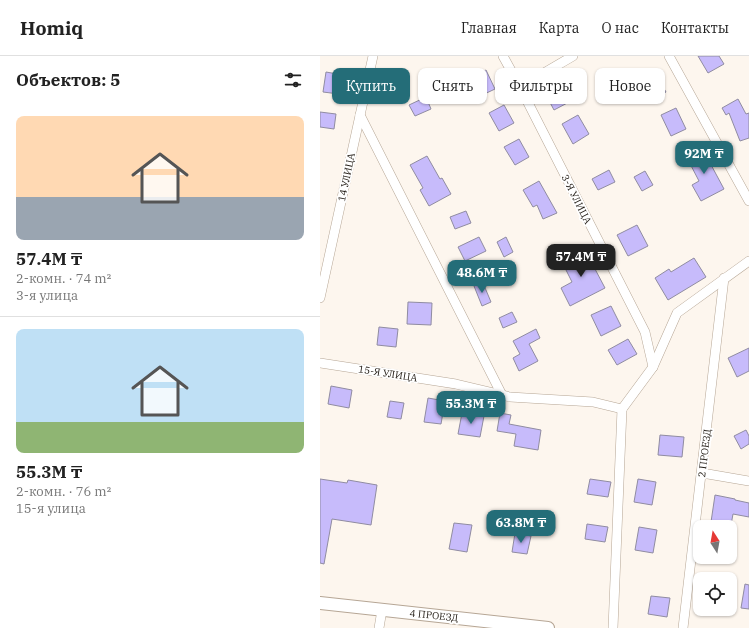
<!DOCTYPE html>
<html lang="ru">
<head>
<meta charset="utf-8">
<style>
  :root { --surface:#fff; --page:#f2f2f2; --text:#222; --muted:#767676; --line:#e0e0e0; --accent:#246d78 }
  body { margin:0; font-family:"IBM Plex Serif",serif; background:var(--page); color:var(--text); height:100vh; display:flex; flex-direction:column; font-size:15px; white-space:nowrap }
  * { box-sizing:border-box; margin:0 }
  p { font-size:13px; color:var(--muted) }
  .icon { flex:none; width:22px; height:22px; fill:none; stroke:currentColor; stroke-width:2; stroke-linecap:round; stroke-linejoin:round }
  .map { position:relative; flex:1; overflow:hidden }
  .side { display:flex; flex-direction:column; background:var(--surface); width:320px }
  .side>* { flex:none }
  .banner { position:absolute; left:12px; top:12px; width:357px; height:36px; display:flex; gap:8px }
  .needle { width:26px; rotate:349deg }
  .tools { position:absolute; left:373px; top:464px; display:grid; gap:8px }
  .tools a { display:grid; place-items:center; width:44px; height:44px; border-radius:8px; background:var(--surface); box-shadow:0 1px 3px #0004; font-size:20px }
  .price { position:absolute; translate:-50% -34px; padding:0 9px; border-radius:8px; background:var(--accent); color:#fff; font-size:13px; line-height:26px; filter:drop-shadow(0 1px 2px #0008) }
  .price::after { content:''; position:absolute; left:50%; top:24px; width:12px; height:9px; margin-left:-6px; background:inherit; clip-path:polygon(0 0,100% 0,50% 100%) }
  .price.current { background:#222; color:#fff }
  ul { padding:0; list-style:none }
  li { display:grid; align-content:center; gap:8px; height:212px; padding:0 16px }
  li+li { border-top:1px solid var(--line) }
  li span { display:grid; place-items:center; height:124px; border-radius:8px; color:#555 }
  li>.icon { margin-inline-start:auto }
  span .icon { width:72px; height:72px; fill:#fffc; stroke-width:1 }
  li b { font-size:17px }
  h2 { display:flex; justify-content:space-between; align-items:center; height:48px; padding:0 16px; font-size:17px }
  .chip { padding:0 14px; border-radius:8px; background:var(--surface); box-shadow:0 1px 3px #0004; font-size:14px; line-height:36px }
  .chip.current { background:var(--accent); color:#fff }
  header { display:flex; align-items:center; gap:24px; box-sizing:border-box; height:56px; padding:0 20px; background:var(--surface); border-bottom:1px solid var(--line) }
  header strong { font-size:19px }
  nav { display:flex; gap:22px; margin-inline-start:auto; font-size:14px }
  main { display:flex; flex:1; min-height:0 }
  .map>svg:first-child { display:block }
  .building { fill:#c7bbfb; stroke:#908ca1 }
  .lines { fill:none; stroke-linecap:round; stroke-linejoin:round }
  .street-casing { stroke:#b6a695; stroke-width:10 }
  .secondary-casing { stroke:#b6a695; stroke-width:14 }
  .street { stroke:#fff; stroke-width:9 }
  .secondary { stroke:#fff; stroke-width:12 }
  .labels { text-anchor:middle; stroke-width:3.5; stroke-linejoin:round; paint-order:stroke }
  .street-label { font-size:10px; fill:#1f1912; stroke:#fff }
</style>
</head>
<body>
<header>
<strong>Homiq</strong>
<nav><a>Главная</a><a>Карта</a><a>О нас</a><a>Контакты</a></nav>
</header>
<main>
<section class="side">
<h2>Объектов: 5<svg class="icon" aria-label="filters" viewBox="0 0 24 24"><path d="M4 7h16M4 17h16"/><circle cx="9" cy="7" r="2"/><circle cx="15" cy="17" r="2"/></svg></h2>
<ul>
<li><span style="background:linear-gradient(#ffd9b3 65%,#9aa5b1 0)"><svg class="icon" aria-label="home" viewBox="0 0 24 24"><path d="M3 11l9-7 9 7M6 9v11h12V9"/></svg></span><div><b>57.4M ₸</b><p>2-комн. · 74 m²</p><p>3-я улица</p></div></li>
<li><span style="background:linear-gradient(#bfe0f5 75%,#8fb573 0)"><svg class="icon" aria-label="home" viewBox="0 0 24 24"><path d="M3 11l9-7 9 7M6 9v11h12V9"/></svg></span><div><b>55.3M ₸</b><p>2-комн. · 76 m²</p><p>15-я улица</p></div></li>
</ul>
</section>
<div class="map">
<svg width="429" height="572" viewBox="0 0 429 572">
  <rect width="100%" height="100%" fill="#fdf6ee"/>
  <g class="building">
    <path d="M378 0H399L404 8 388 17Z"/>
    <path d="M166 14 175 33 156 42 147 23Z"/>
    <path d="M6 16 23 19 19 38 3 36Z"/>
    <path d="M336 19 346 36 330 45 320 28Z"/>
    <path d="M244 27 253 44 234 54 225 37Z"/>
    <path d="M106 41 111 53 95 60 89 49Z"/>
    <path d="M418 43 426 58 429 57V82L420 85 409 57 406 59 402 52Z"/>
    <path d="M184 49 194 67 179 75 169 57Z"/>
    <path d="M356 52 366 73 351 80 341 59Z"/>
    <path d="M0 56 16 58 14 73 0 71Z"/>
    <path d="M258 59 269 78 253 88 242 68Z"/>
    <path d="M199 83 209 101 195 109 184 91Z"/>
    <path d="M382 92 404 133 381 145 372 129 379 125 366 100Z"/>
    <path d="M107 100 120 123 122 122 131 138 109 150 100 134 103 132 90 109Z"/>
    <path d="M289 114 295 126 278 134 272 123Z"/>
    <path d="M325 115 333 129 322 135 314 121Z"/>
    <path d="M219 125 237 157 223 163 217 149 213 151 203 134Z"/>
    <path d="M146 155 151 167 135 173 130 161Z"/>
    <path d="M317 169 328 190 308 200 297 179Z"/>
    <path d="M159 181 166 195 145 205 138 191Z"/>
    <path d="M186 181 193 196 184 201 177 186Z"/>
    <path d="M263 194 274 214 275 213 285 232 250 250 241 232 252 226 241 204Z"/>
    <path d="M374 202 386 221 348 244 335 222 349 213 351 216Z"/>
    <path d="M163 227 171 246 162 250 154 230Z"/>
    <path d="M88 246 112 247 111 269 87 268Z"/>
    <path d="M291 250 301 270 281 280 271 259Z"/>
    <path d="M192 256 197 266 183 272 179 262Z"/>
    <path d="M59 271 78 273 76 291 57 289Z"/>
    <path d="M216 273 220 282 209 288 218 305 199 315 193 302 200 298 193 285Z"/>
    <path d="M308 283 317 298 297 309 288 294Z"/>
    <path d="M429 292V315L417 321 408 302Z"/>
    <path d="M11 330 32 334 29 352 8 348Z"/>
    <path d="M108 342 125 345 121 368 104 366Z"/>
    <path d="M70 345 84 347 81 363 67 361Z"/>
    <path d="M142 357 164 360 160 381 138 378Z"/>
    <path d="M180 357 191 359 189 368 221 374 218 394 194 390 196 378 177 375Z"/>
    <path d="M426 374 429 380V388L421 393 414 380Z"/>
    <path d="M340 379 364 381 362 401 338 399Z"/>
    <path d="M0 423 27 427 28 424 57 429 51 469 12 463 4 508 0 507Z"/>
    <path d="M270 423 291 426 288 441 267 438Z"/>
    <path d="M318 423 336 426 332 449 314 446Z"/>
    <path d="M395 439 415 443V444L429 447V461L413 458 411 469 391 466Z"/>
    <path d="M134 467 152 469 147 496 129 493Z"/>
    <path d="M267 468 288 471 285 486 265 483Z"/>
    <path d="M319 471 337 474 333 497 315 494Z"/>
    <path d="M195 477 211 480 207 498 192 496Z"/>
    <path d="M425 528 429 529V553L421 552Z"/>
    <path d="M331 540 350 542 347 561 328 558Z"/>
  </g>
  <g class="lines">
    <g class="street-casing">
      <g id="street">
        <path d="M183 0 200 31 325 276 333 311"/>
        <path d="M349 0 429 145"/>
        <path d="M200 31 253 0"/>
        <path d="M40 59 182 339"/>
        <path d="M0 242 53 0"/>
        <path d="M0 307 136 328 190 341 273 346 302 353"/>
        <path d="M302 353 333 311 357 257 429 205"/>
        <path d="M382 417 429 425"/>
        <path d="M59 572 62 554"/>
        <path d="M293 572 302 353"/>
        <path d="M363 572 404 222"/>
      </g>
    </g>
    <g class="secondary-casing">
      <path id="secondary" d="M0 547 228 572"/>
    </g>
    <use href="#street" class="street"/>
    <use href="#secondary" class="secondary"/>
  </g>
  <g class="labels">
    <g class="street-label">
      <text transform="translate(26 121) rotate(-78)" y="4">14 УЛИЦА</text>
      <text transform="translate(257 143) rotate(63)" y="4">3-Я УЛИЦА</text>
      <text transform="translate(68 317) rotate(9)" y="4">15-Я УЛИЦА</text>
      <text transform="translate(384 397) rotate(-83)" y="4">2 ПРОЕЗД</text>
      <text transform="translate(114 559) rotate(6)" y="4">4 ПРОЕЗД</text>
    </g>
  </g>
</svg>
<div class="tools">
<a><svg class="needle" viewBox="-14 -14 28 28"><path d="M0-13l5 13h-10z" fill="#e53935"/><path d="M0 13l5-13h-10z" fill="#767676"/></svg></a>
<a><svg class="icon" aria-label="locate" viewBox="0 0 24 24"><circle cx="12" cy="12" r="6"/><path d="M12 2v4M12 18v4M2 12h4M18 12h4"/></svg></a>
</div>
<b class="price" style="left:384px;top:119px">92M ₸</b>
<b class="price current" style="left:261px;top:222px">57.4M ₸</b>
<b class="price" style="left:162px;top:238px">48.6M ₸</b>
<b class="price" style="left:151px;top:369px">55.3M ₸</b>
<b class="price" style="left:201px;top:488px">63.8M ₸</b>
<div class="banner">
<a class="chip current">Купить</a>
<a class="chip">Снять</a>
<a class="chip">Фильтры</a>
<a class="chip">Новое</a>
</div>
</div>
</main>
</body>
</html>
